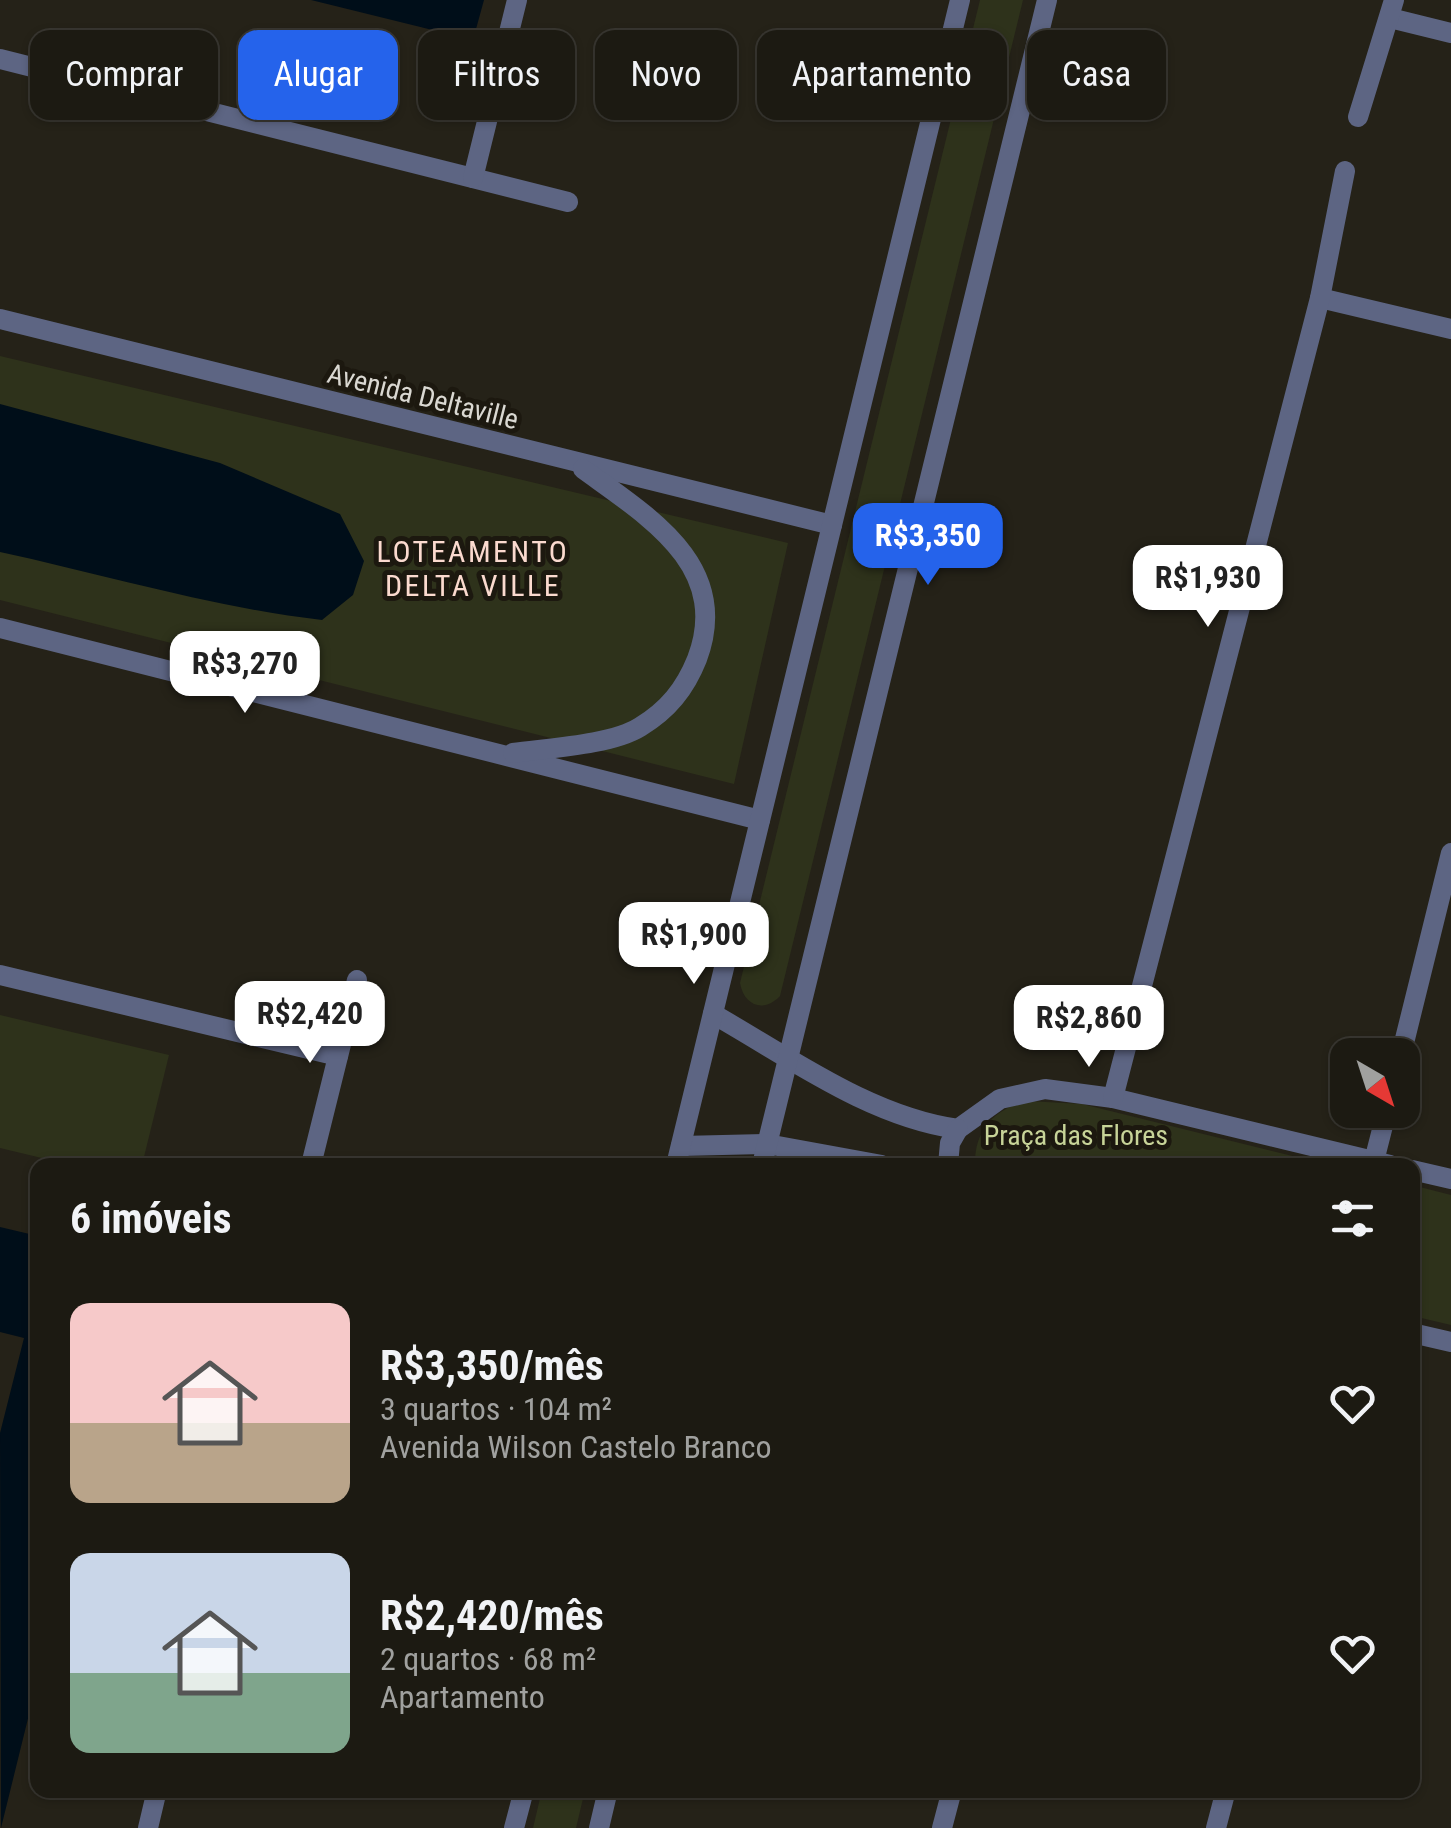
<!DOCTYPE html>
<html lang="pt">
<head>
<meta charset="utf-8">
<style>
  :root { --surface:#1c1a12; --page:#292720; --text:#f1f3f6; --muted:#a0a19f; --line:#3a3832; --accent:#2563eb }
  body { margin:0; font-family:"Roboto Condensed",sans-serif; background:var(--page); color:var(--text); height:100vh; display:flex; flex-direction:column; font-size:38px; white-space:nowrap }
  * { box-sizing:border-box; margin:0 }
  p { font-size:32px; color:var(--muted) }
  .icon { flex:none; width:55px; height:55px; fill:none; stroke:currentColor; stroke-width:2; stroke-linecap:round; stroke-linejoin:round }
  .map { position:relative; flex:1; overflow:hidden }
  .drawer { position:absolute; left:30px; top:1158px; width:1390px; height:640px; display:flex; flex-direction:column; background:var(--surface); border-radius:20px; box-shadow:0 2px 8px #0004,0 0 0 2px var(--line) }
  .drawer>* { flex:none }
  .top-card { position:absolute; left:30px; top:30px; width:1392px; height:90px; display:flex; gap:20px }
  .needle { width:65px; rotate:141deg }
  .fabs { position:absolute; left:1330px; top:1038px; display:grid; gap:20px }
  .fabs a { display:grid; place-items:center; width:90px; height:90px; border-radius:20px; background:var(--surface); box-shadow:0 2px 8px #0004,0 0 0 2px var(--line); font-size:50px }
  .price { position:absolute; translate:-50% -85px; padding:0 22px; border-radius:20px; background:#fff; color:#222; font-size:32px; line-height:65px; filter:drop-shadow(0 2px 5px #0008) }
  .price::after { content:''; position:absolute; left:50%; top:60px; width:30px; height:22px; margin-left:-15px; background:inherit; clip-path:polygon(0 0,100% 0,50% 100%) }
  .price.current { background:var(--accent); color:#fff }
  ul { padding:0; list-style:none }
  li { display:flex; align-items:center; gap:30px; height:250px; padding:0 40px }
  li span { display:grid; place-items:center; flex:none; width:280px; height:200px; border-radius:20px; color:#555 }
  li>.icon { margin-inline-start:auto }
  span .icon { width:120px; height:120px; fill:#fffc; stroke-width:1 }
  li b { font-size:42px }
  h2 { display:flex; justify-content:space-between; align-items:center; height:120px; padding:0 40px; font-size:42px }
  .chip { padding:0 35px; border-radius:20px; background:var(--surface); box-shadow:0 2px 8px #0004,0 0 0 2px var(--line); font-size:35px; line-height:90px }
  .chip.current { background:var(--accent); color:#fff }
  .map>svg:first-child { display:block }
  .green { fill:#2e321b }
  .water { fill:#000e19 }
  .lines { fill:none; stroke-linecap:round; stroke-linejoin:round }
  .minor { stroke:#5d6583; stroke-width:20 }
  .labels { text-anchor:middle; stroke-width:10; stroke-linejoin:round; paint-order:stroke }
  .street-label { font-size:28px; fill:#dad8d2; stroke:#1c180f }
  .park-label { font-size:28px; fill:#c7d398; stroke:#1c180f }
  .neighbourhood-label { font-size:30px; letter-spacing:2.5px; fill:#fbdacf; stroke:#1c180f }
</style>
</head>
<body>
<div class="map">
<svg width="1451" height="1828" viewBox="0 0 1451 1828">
  <rect width="100%" height="100%" fill="#252218"/>
  <g class="green">
    <path d="M980 0H1023L780 996C764 1013 744 1006 740 983Z"/>
    <path d="M0 356 788 543 734 784 0 600Z"/>
    <path d="M0 1015 169 1055 142 1165H71L0 1148Z"/>
    <path d="M1028 1101 1082 1104 1329 1165H975C974 1130 995 1108 1028 1101Z"/>
    <path d="M1412 1185 1451 1195V1325L1413 1316Z"/>
    <path d="M542 1790H585L576 1828H533Z"/>
  </g>
  <g class="water">
    <path d="M311 0H484L473 40Z"/>
    <path d="M0 404 220 463 340 514 364 561 353 595 322 620C216 608 106 575 0 552Z"/>
    <path d="M0 1227 38 1236 37 1682 1 1828 0 1433 24 1338 0 1332Z"/>
  </g>
  <g class="lines">
    <g class="minor">
      <path d="M1390 18 1451 33"/>
      <path d="M0 59 568 202"/>
      <path d="M1358 117 1394 0"/>
      <path d="M473 178 517 0"/>
      <path d="M1320 298 1451 329"/>
      <path d="M0 319 832 525"/>
      <path d="M0 628 760 820"/>
      <path d="M513 753C548 748 611 745 640 727 668 710 685 689 697 659 732 566 649 517 583 469"/>
      <path d="M0 975 338 1056"/>
      <path d="M713 1014C789 1057 870 1117 958 1129L1000 1099 1045 1089 1113 1098 1390 1165"/>
      <path d="M1401 1055 1451 853"/>
      <path d="M1113 1098 1320 298 1345 171"/>
      <path d="M681 1146 767 1144 882 1165"/>
      <path d="M1374 1161 1387 1110"/>
      <path d="M311 1165 357 980"/>
      <path d="M676 1165 960 0"/>
      <path d="M762 1165 1047 0"/>
      <path d="M948 1165 950 1143 958 1129"/>
      <path d="M1412 1170 1451 1179"/>
      <path d="M1412 1333 1451 1342"/>
      <path d="M148 1828 157 1790"/>
      <path d="M514 1828 524 1790"/>
      <path d="M599 1828 608 1790"/>
      <path d="M942 1828 952 1790"/>
      <path d="M1216 1828 1226 1790"/>
    </g>
  </g>
  <g class="labels">
    <g class="street-label">
      <text transform="translate(423 396) rotate(14)" y="10">Avenida Deltaville</text>
    </g>
    <g class="park-label">
      <text x="1076" y="1145">Praça das Flores</text>
    </g>
    <g class="neighbourhood-label">
      <text x="473" y="562">LOTEAMENTO<tspan x="473" dy="34">DELTA VILLE</tspan></text>
    </g>
  </g>
</svg>
<div class="fabs">
<a><svg class="needle" viewBox="-14 -14 28 28"><path d="M0-13l5 13h-10z" fill="#e53935"/><path d="M0 13l5-13h-10z" fill="#a0a19f"/></svg></a>
</div>
<b class="price current" style="left:928px;top:588px">R$3,350</b>
<b class="price" style="left:1208px;top:630px">R$1,930</b>
<b class="price" style="left:245px;top:716px">R$3,270</b>
<b class="price" style="left:694px;top:987px">R$1,900</b>
<b class="price" style="left:310px;top:1066px">R$2,420</b>
<b class="price" style="left:1089px;top:1070px">R$2,860</b>
<div class="top-card">
<a class="chip">Comprar</a>
<a class="chip current">Alugar</a>
<a class="chip">Filtros</a>
<a class="chip">Novo</a>
<a class="chip">Apartamento</a>
<a class="chip">Casa</a>
</div>
<section class="drawer">
<h2>6 imóveis<svg class="icon" aria-label="filters" viewBox="0 0 24 24"><path d="M4 7h16M4 17h16"/><circle cx="9" cy="7" r="2"/><circle cx="15" cy="17" r="2"/></svg></h2>
<ul>
<li><span style="background:linear-gradient(#f6c9c9 60%,#b9a48a 0)"><svg class="icon" aria-label="home" viewBox="0 0 24 24"><path d="M3 11l9-7 9 7M6 9v11h12V9"/></svg></span><div><b>R$3,350/mês</b><p>3 quartos · 104 m²</p><p>Avenida Wilson Castelo Branco</p></div><svg class="icon" aria-label="heart" viewBox="0 0 24 24"><path d="M12 20l-8-8c-3-5 5-10 8-4 3-6 11-1 8 4z"/></svg></li>
<li><span style="background:linear-gradient(#c9d6e8 60%,#7fa58c 0)"><svg class="icon" aria-label="home" viewBox="0 0 24 24"><path d="M3 11l9-7 9 7M6 9v11h12V9"/></svg></span><div><b>R$2,420/mês</b><p>2 quartos · 68 m²</p><p>Apartamento</p></div><svg class="icon" aria-label="heart" viewBox="0 0 24 24"><path d="M12 20l-8-8c-3-5 5-10 8-4 3-6 11-1 8 4z"/></svg></li>
</ul>
</section>
</div>
</body>
</html>
